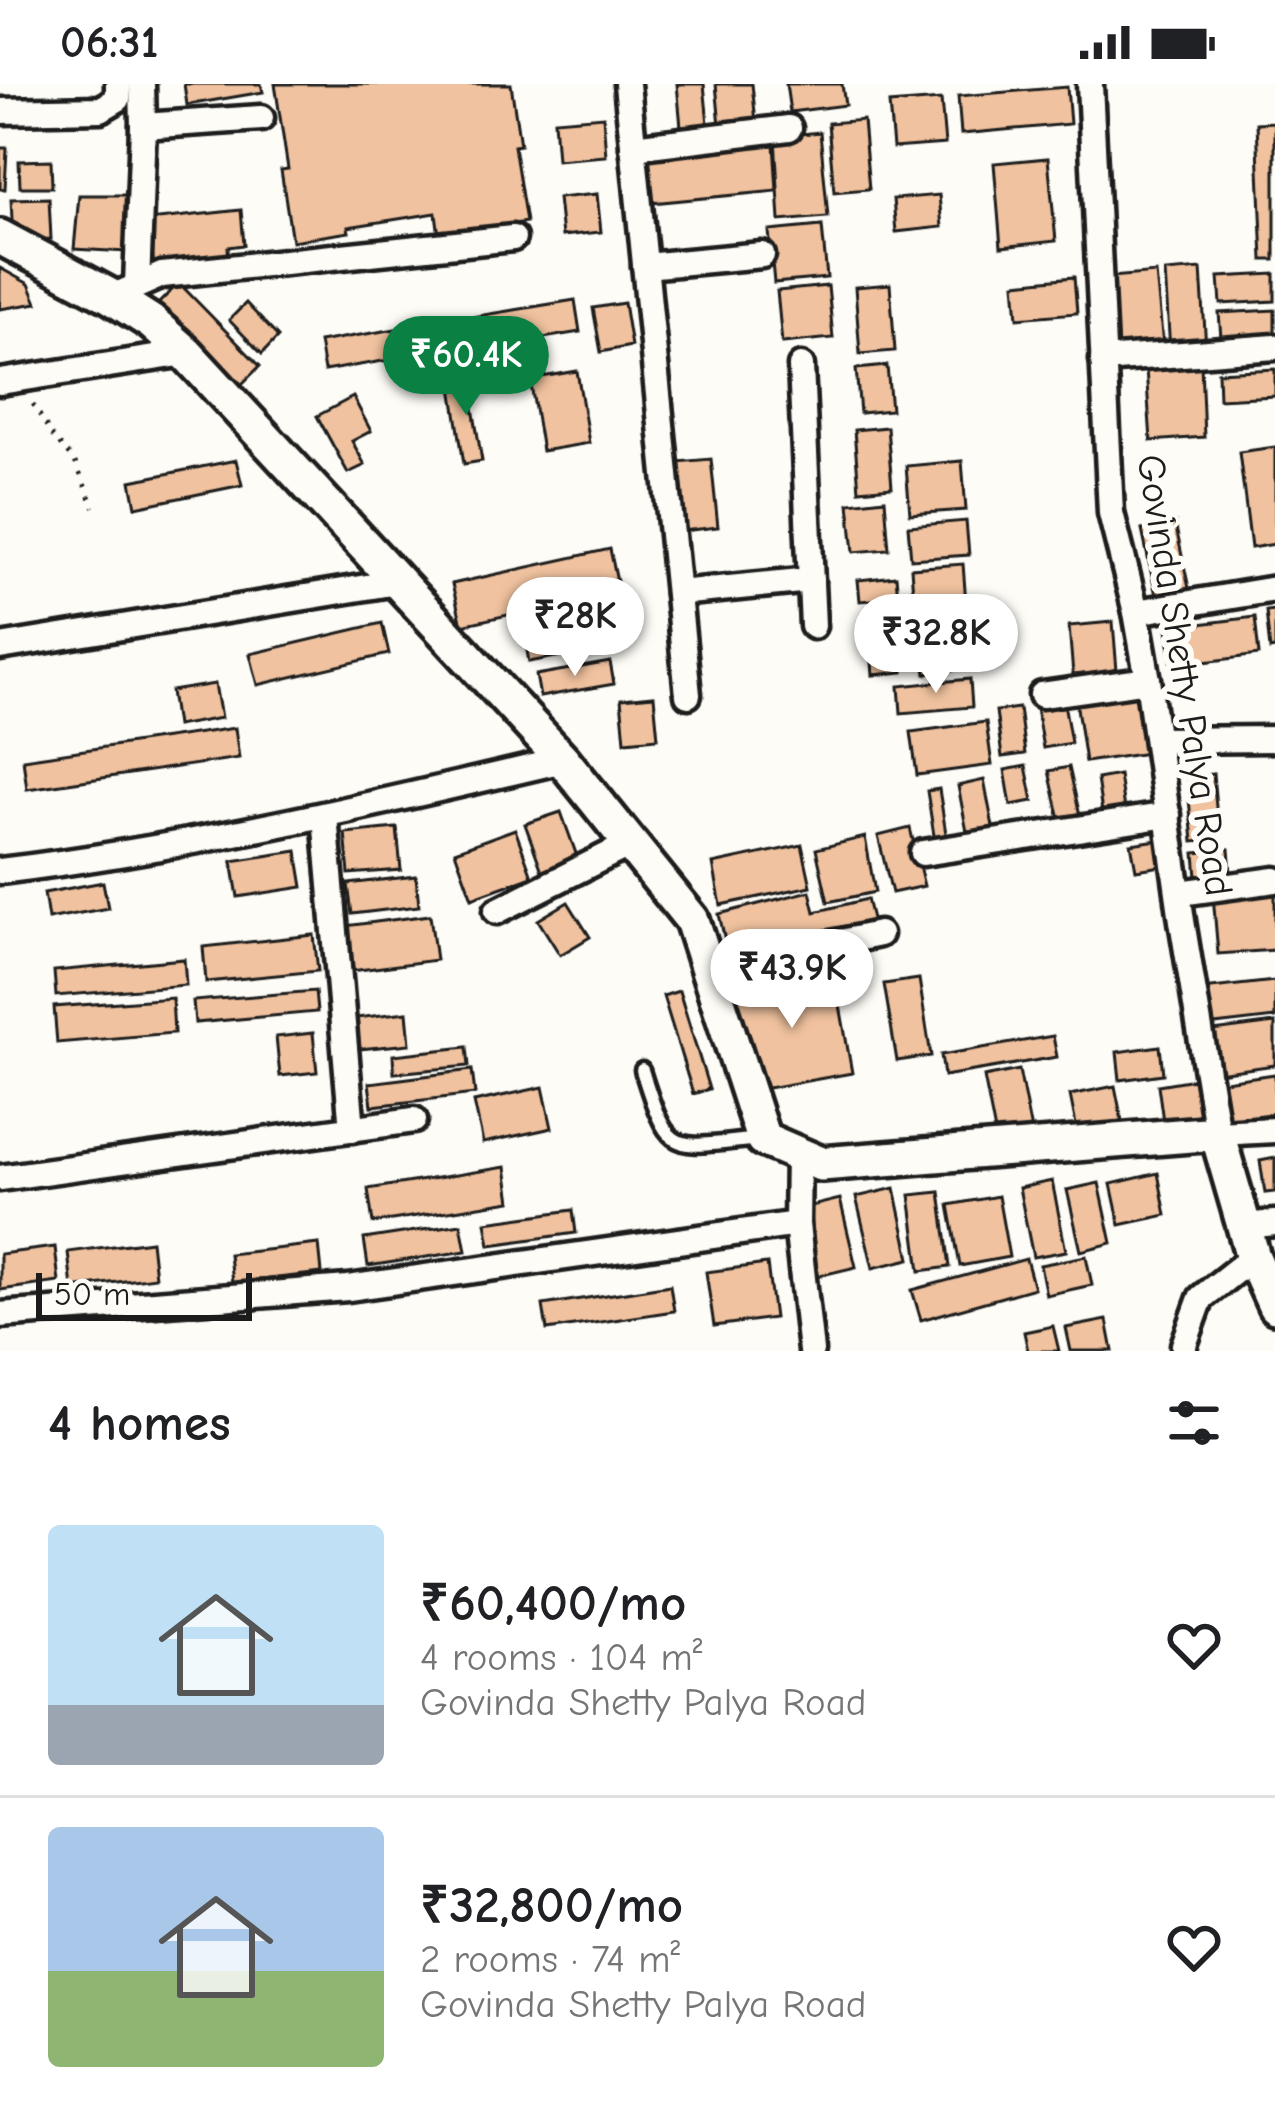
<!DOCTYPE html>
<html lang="en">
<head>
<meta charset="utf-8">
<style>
  :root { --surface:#fff; --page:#f2f2f2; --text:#202124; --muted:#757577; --line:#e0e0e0; --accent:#0b8043 }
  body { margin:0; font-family:"Comic Neue",sans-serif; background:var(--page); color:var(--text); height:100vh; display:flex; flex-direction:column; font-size:45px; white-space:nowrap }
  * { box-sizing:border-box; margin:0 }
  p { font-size:39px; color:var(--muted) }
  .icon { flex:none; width:66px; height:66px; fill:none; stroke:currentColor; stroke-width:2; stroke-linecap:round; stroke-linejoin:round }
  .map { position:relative; height:1267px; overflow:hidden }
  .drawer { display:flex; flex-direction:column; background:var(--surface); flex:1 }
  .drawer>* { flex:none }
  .scale { position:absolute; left:36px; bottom:30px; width:216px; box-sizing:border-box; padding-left:12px; border:6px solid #1c1c1c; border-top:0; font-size:33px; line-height:42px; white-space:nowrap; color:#1c1c1c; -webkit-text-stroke:9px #fdfcf7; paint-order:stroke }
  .price { position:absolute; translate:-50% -102px; padding:0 27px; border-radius:42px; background:#fff; color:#222; font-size:39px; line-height:78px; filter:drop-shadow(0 3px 6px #0008) }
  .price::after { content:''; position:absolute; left:50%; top:72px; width:36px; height:27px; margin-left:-18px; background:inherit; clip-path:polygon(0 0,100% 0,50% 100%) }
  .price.selected { background:var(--accent); color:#fff }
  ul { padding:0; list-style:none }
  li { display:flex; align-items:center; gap:36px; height:300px; padding:0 48px }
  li+li { border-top:3px solid var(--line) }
  li span { display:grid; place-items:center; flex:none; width:336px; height:240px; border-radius:12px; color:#555 }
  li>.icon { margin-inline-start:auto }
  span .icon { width:144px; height:144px; fill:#fffc; stroke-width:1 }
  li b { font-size:51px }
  h2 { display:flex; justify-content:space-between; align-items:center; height:144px; padding:0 48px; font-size:51px }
  .status { display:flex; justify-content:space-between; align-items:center; height:84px; padding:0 60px; background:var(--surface); direction:ltr }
  .status svg { height:33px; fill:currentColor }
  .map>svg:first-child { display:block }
  .building { fill:#f0c29f; stroke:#1c1c1c; stroke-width:3 }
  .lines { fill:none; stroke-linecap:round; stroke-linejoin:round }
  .lane-casing { stroke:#1c1c1c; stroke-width:21 }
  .street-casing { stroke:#1c1c1c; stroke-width:33 }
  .secondary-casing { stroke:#1c1c1c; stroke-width:42 }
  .path { stroke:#1c1c1c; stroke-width:4.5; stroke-dasharray:3 9; stroke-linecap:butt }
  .lane { stroke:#fdfcf7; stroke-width:12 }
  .street { stroke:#fdfcf7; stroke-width:24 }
  .secondary { stroke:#fdfcf7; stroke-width:33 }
  .labels { text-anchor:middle; stroke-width:12; stroke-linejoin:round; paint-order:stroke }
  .street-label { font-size:39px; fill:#1c1c1c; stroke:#fdfcf7 }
</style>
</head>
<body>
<div class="status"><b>06:31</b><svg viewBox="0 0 49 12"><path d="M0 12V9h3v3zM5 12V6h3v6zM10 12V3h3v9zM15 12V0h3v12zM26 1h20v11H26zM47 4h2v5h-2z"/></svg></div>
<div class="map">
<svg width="1275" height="1267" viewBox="0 0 1275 1267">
  <rect width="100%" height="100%" fill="#fdfcf7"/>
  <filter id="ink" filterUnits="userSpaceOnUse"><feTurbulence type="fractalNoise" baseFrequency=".00833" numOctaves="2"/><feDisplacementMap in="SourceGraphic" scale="24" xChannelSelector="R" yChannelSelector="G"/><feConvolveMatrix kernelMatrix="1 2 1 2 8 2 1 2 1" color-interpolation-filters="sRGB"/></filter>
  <g filter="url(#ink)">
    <g class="building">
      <path d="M184 0H261L263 8 187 21Z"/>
      <path d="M275 0H511L520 61 514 62 526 138 439 152 436 129 348 143 349 148 292 157 281 86 288 85Z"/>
      <path d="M677 0H704L708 40 681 43Z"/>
      <path d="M716 0H752L756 38 720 42Z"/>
      <path d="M786 0H842L845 21 790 28Z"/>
      <path d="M1067 3 1070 40 961 50 958 12Z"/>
      <path d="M941 16 945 60 893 64 889 20Z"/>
      <path d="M603 32 606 72 557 76 554 36Z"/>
      <path d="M863 36 869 105 834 108 828 39Z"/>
      <path d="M1275 38V176H1263L1257 39Z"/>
      <path d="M820 48 828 133 780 137 775 53Z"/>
      <path d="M774 60 777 107 651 119 647 71Z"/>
      <path d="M0 64H7L5 105H0Z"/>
      <path d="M1048 74 1056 157 1001 163 994 79Z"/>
      <path d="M51 76 52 103H20L19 77Z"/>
      <path d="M597 110 601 148 562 152 558 114Z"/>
      <path d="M79 111H129L127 168 74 165Z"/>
      <path d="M939 111 942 143 896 148 893 115Z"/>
      <path d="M49 114 51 155 13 157 11 115Z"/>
      <path d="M241 126 244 161 228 163 229 177 154 185 149 136Z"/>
      <path d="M822 142 827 194 774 199 769 147Z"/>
      <path d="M0 184 29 200 37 219 0 225Z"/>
      <path d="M1201 185 1206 264 1170 267 1165 188Z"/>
      <path d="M1156 189 1163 262 1117 267 1110 193Z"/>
      <path d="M1275 190V217L1221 220 1219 193Z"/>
      <path d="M1074 193 1077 229 1018 234 1015 199Z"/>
      <path d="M179 199 260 282 238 304 156 222Z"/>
      <path d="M890 200 895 267 860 270 855 203Z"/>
      <path d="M828 202 833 254 782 259 777 207Z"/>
      <path d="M575 216 580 248 458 268 453 236Z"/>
      <path d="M246 219 278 253 262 270 229 236Z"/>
      <path d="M624 219 631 262 601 268 593 224Z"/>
      <path d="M1275 226V252L1221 254 1219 229Z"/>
      <path d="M443 237 448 266 324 287 319 258Z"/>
      <path d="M1201 280 1204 353 1151 357 1146 285Z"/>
      <path d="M887 282 891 326 860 329 856 285Z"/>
      <path d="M1275 285V312L1219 315 1218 288Z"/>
      <path d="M577 287 589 359 542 367 530 295Z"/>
      <path d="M467 288 482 377 464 380 450 290Z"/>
      <path d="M353 313 371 347 352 357 365 381 348 389 317 332Z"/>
      <path d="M887 343 892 403 859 406 854 346Z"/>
      <path d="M1275 363V460L1251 464 1239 368Z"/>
      <path d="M711 375 718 443 682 447 676 378Z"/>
      <path d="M236 376 242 401 136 423 131 397Z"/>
      <path d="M962 377 966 426 910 430 906 382Z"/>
      <path d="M885 415 889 465 854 468 849 419Z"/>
      <path d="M966 437 969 471 911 475 908 442Z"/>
      <path d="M1175 439 1190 509 1157 516 1142 446Z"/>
      <path d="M610 465 619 507 462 541 452 500Z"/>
      <path d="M963 480 968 545 916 549 911 484Z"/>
      <path d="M896 492 898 514 860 517 858 496Z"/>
      <path d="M618 516 626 560 529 578 521 533Z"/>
      <path d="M1275 526V565L1270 566 1266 527Z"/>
      <path d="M1255 533 1259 571 1172 582 1167 544Z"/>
      <path d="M1113 538 1117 587 1073 591 1069 542Z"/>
      <path d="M382 539 389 570 258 601 250 570Z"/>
      <path d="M968 547 973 583 926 590 921 554Z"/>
      <path d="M900 550 903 588 873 591 870 553Z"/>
      <path d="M610 578 614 600 540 613 536 591Z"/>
      <path d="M970 595 972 623 901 629 899 602Z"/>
      <path d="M215 600 221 634 176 642 171 607Z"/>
      <path d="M1139 601 1148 669 1085 678 1075 610Z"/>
      <path d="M654 612 658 654 625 657 621 615Z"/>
      <path d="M1063 613 1071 659 1043 664 1035 618Z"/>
      <path d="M1019 624 1025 670 1002 673 996 627Z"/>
      <path d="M986 638 992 681 917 691 911 648Z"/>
      <path d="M235 644 239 674 27 705 23 675Z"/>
      <path d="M1026 682 1033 717 1011 721 1005 686Z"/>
      <path d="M1069 683 1080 732 1060 736 1049 687Z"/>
      <path d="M1213 690 1219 756 1193 758 1187 693Z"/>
      <path d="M1119 691 1124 725 1102 728 1097 695Z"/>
      <path d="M984 696 995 753 969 758 958 702Z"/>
      <path d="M939 705 947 756 935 758 927 707Z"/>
      <path d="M561 728 578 775 542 787 525 740Z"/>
      <path d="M397 744 401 786 349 790 345 749Z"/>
      <path d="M910 744 924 802 892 809 878 752Z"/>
      <path d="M515 745 532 792 472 814 455 767Z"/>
      <path d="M865 753 875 808 828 818 816 765Z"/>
      <path d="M1158 756 1162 782 1136 786 1131 760Z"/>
      <path d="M802 761 811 802 721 821 713 780Z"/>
      <path d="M1229 765 1231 789 1197 793 1195 769Z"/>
      <path d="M297 767 303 803 238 813 232 777Z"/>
      <path d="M416 792 419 822 352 830 348 800Z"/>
      <path d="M103 798 108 824 48 835 44 809Z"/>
      <path d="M1275 806V866L1218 870 1213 811Z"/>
      <path d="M810 807 815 828 867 815 874 843 730 879 719 830Z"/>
      <path d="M568 818 590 853 560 871 538 836Z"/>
      <path d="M430 831 436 876 351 887 345 842Z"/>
      <path d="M314 851 318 887 206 898 203 863Z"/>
      <path d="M184 875 186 901 56 912 54 887Z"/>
      <path d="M834 887 852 989 751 1007 733 905Z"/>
      <path d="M919 895 931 972 897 977 884 900Z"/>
      <path d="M1275 897V934L1206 942 1202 905Z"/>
      <path d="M315 907 317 928 195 939 193 917Z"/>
      <path d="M679 907 709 1005 693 1010 663 912Z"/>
      <path d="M172 914 174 949 57 959 54 923Z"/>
      <path d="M407 928 410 960 359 965 356 934Z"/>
      <path d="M1275 939V981L1218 989 1213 947Z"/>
      <path d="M313 949 317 988 280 992 276 953Z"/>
      <path d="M1053 952 1057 973 944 992 941 971Z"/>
      <path d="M1160 962 1163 990 1120 996 1117 968Z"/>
      <path d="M467 963 469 982 394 989 393 971Z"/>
      <path d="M472 986 475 1010 372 1022 369 999Z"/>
      <path d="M1019 986 1032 1052 997 1059 984 993Z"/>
      <path d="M1275 990V1029L1223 1037 1217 998Z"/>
      <path d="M1194 995 1199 1031 1163 1037 1158 1001Z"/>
      <path d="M1115 1002 1123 1042 1078 1051 1070 1011Z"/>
      <path d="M543 1003 552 1044 483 1059 474 1018Z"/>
      <path d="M1275 1074V1108L1265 1109 1260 1077Z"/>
      <path d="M506 1083 511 1117 373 1139 368 1105Z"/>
      <path d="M1158 1089 1166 1131 1120 1141 1111 1100Z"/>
      <path d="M1052 1097 1066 1167 1033 1173 1019 1104Z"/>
      <path d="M1099 1099 1112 1159 1081 1167 1067 1106Z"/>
      <path d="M895 1104 910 1175 873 1184 856 1113Z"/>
      <path d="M940 1108 950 1183 920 1187 910 1111Z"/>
      <path d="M998 1112 1009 1173 960 1182 949 1121Z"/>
      <path d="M840 1115 856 1183 814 1193 799 1125Z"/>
      <path d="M573 1126 576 1149 490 1161 486 1138Z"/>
      <path d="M461 1140 466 1167 368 1182 364 1155Z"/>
      <path d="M151 1157 155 1193 72 1204 68 1168Z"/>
      <path d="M319 1160 322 1189 232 1199 229 1170Z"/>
      <path d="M55 1163 59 1198 0 1206V1170Z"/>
      <path d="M1086 1172 1092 1201 1046 1211 1040 1181Z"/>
      <path d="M1026 1175 1034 1204 921 1236 912 1206Z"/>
      <path d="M767 1180 774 1234 714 1242 706 1188Z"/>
      <path d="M670 1201 674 1227 547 1246 543 1221Z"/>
      <path d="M1107 1236 1113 1267H1071L1066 1244Z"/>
      <path d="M1053 1242 1059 1267H1028L1024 1248Z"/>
    </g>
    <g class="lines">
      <g class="lane-casing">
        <path id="lane" d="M642 986C670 1076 672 1063 760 1055"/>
      </g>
      <g class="street-casing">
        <g id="street">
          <path d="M627 0 688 611"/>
          <path d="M1090 0 1111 429 1136 528 1148 596 1182 837 1217 1049 1275 1046"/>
          <path d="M0 27 101 25 118 15V0"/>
          <path d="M143 42 261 34"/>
          <path d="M633 63 789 44"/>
          <path d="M645 182 762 171"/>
          <path d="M137 201 143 42 142 0"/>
          <path d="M112 213 162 191 513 154"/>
          <path d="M1103 276 1275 263"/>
          <path d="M801 282 813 542"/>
          <path d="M0 298 186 269"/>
          <path d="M678 509 811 496"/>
          <path d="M1136 528 1275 505"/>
          <path d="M0 563 397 498"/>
          <path d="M1042 611 1148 596"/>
          <path d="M1157 656 1275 655"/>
          <path d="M325 732 352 1045"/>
          <path d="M923 769 1168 731"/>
          <path d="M0 787C190 764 377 720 563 676"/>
          <path d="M1180 809 1275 796"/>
          <path d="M497 827 630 760"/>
          <path d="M708 886 879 850"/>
          <path d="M798 1071 797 1140 811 1267"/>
          <path d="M0 1094 414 1036"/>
          <path d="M1245 1142 1275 1139"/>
          <path d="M0 1231 348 1204 797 1140"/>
          <path d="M1184 1267V1261L1201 1214 1253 1173"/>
        </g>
      </g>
      <g class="secondary-casing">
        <path id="secondary" d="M0 153 112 213 151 238 186 269 563 676 692 836 763 1055 821 1080 1217 1049 1253 1173 1275 1222"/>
      </g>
      <path class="path" d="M33 320 53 353 75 378 94 423"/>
      <use href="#lane" class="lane"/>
      <use href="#street" class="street"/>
      <use href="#secondary" class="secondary"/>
    </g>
  </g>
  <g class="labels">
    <g class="street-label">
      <text transform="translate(1186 591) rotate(81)" y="14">Govinda Shetty Palya Road</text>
    </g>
  </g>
</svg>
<div class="scale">50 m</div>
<b class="price selected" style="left:466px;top:334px">₹60.4K</b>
<b class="price" style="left:575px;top:595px">₹28K</b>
<b class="price" style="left:936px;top:612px">₹32.8K</b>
<b class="price" style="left:792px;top:947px">₹43.9K</b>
</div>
<section class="drawer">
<h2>4 homes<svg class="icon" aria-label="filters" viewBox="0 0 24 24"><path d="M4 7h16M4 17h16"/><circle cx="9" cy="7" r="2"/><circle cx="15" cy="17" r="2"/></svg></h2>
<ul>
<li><span style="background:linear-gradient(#bfe0f5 75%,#9aa5b1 0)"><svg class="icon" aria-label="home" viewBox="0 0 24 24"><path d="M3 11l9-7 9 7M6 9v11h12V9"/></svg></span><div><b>₹60,400/mo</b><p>4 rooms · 104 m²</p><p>Govinda Shetty Palya Road</p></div><svg class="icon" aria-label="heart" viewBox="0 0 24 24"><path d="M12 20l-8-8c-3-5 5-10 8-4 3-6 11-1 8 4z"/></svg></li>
<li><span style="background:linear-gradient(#a9c7e8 60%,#8fb573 0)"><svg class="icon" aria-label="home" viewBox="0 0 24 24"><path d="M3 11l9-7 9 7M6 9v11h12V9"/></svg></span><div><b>₹32,800/mo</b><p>2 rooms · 74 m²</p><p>Govinda Shetty Palya Road</p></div><svg class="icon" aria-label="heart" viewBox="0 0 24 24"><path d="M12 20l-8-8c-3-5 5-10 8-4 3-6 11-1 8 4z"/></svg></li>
</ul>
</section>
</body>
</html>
